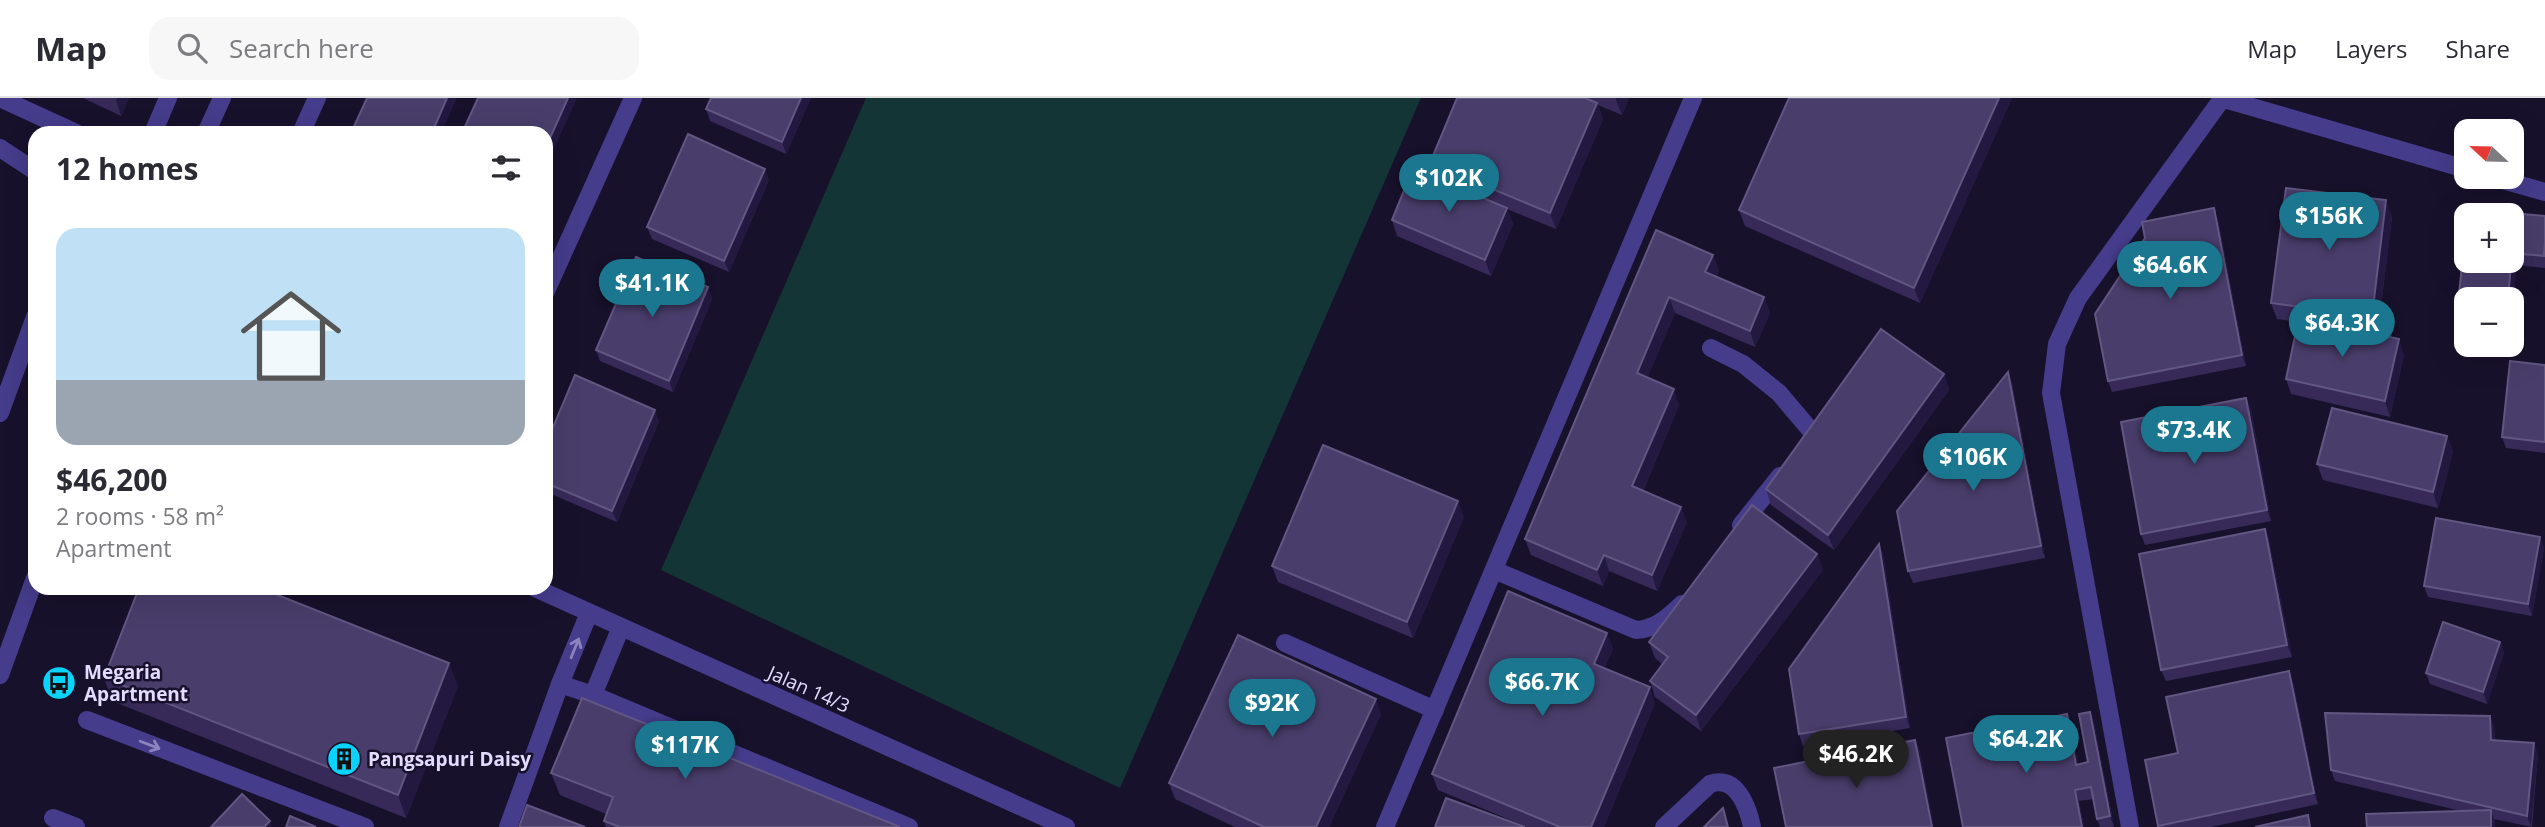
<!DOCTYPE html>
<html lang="en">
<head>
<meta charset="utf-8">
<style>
  :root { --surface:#fff; --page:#f7f7f7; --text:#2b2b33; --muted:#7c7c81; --line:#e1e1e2; --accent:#1b778f }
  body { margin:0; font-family:"Open Sans",sans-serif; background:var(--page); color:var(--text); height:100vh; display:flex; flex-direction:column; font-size:26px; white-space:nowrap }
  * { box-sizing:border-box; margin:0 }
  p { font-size:23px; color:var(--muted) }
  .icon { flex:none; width:38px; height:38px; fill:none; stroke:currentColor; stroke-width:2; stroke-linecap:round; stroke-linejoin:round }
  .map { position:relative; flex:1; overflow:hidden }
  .panel { position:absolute; left:28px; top:28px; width:525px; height:469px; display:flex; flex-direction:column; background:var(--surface); border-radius:21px; box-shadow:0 7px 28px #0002 }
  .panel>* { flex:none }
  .needle { width:46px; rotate:292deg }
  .controls { position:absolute; left:2454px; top:21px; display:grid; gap:14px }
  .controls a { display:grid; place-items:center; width:70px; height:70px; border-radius:14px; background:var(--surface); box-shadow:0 7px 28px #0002; font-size:35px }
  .price { position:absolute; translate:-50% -60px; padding:0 16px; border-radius:24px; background:var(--accent); color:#fff; font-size:23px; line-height:46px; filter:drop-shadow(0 2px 4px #0008) }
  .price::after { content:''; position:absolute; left:50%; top:42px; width:21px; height:16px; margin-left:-10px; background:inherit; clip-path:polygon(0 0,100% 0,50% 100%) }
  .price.selected { background:#222; color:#fff }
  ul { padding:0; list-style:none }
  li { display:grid; align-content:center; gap:14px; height:371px; padding:0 28px }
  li+li { border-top:2px solid var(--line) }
  li span { display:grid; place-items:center; height:217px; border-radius:21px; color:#555 }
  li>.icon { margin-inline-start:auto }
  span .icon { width:126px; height:126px; fill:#fffc; stroke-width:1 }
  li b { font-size:30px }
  h2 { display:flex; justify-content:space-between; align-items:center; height:84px; padding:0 28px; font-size:30px }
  header { display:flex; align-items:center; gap:42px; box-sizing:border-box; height:98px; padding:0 35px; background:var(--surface); border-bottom:2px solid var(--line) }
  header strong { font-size:33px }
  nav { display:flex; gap:38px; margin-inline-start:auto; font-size:24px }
  .search { width:490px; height:63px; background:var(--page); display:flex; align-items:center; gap:18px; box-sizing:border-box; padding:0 24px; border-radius:21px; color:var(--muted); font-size:26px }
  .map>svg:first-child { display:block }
  .green { fill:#143536 }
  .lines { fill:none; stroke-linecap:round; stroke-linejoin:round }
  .service { stroke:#453c8b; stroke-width:18 }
  .minor { stroke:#453c8b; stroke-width:18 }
  .tertiary { stroke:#453c8b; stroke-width:18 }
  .wall { fill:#372a59 }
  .shaded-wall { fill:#231840 }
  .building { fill:#493d6b; stroke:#625682; stroke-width:2 }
  .oneway { stroke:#8c84bf }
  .labels { text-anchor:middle; stroke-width:5; stroke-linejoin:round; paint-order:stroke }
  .poi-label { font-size:19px; font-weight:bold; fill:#e3dcff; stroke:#18112c; text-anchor:start }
  .street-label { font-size:19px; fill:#e3dcff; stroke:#18112c }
</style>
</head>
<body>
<header>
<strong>Map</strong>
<div class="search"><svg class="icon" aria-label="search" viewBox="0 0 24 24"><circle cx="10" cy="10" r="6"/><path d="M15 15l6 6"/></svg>Search here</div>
<nav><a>Map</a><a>Layers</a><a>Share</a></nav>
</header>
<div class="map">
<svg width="2545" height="729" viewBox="0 0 2545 729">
  <rect width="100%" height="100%" fill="#18112c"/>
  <path class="green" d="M866 0H1421L1120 690 661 472Z"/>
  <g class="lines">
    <g class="service">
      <path d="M0 0 76 35"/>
      <path d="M153 35 168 0"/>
      <path d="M0 50 35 73"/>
      <path d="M1711 250 1743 266 1779 295 1812 334"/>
      <path d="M0 315 35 219"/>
      <path d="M1741 427 1780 378"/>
      <path d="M1494 472 1636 532C1656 531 1668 519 1682 506"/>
      <path d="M1285 545 1435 612"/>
      <path d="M560 586 589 515"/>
      <path d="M593 597 621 529"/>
      <path d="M87 622 365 729"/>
      <path d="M53 720 76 729"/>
      <path d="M508 729 560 586 593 597 909 729"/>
      <path d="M1385 729 1693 0"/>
      <path d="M1664 729 1710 686C1736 676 1748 709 1752 729"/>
    </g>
    <g class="minor">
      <path d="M2221 0 2466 71"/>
      <path d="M301 35 317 0"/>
      <path d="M2492 79 2545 94"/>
      <path d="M546 193 633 0"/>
      <path d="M2130 729 2051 295 2057 246 2078 200 2222 1"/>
    </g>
    <g class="tertiary">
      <path d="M206 35 222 0"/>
      <path d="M535 490 1066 729"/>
      <path d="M0 577 35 480"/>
    </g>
  </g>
  <g class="wall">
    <path d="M83 0H129L121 18Z"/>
    <path d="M711 0H811L786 56 710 23 706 11Z"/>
    <path d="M1457 0H1629L1622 17 1598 7 1603 21 1556 131 1507 111 1513 126 1491 178 1397 138 1392 122 1435 80 1430 65Z"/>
    <path d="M2012 0 1920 205 1745 128 1739 112Z"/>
    <path d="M769 82 729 174 652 141 647 129Z"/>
    <path d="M2511 117 2545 118V170L2517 167 2511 221V201H2466V217H2462L2458 205Z"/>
    <path d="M2392 118 2378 234 2348 230 2404 257 2390 319 2291 296 2286 281 2298 224 2277 221 2271 205Z"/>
    <path d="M2218 122 2246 268 2112 294 2108 283Z"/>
    <path d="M1656 132 1713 157 1719 173 1716 179 1764 199 1770 215 1755 249 1675 215 1647 280 1679 307 1643 393 1687 424 1657 493 1609 473 1603 488 1531 457 1525 441Z"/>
    <path d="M708 189 712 201 673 294 600 263 596 252Z"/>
    <path d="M2545 267V355L2506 350 2502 339Z"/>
    <path d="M2008 274 2012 285 2045 460 1913 485 1908 473Z"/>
    <path d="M1944 276 1949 292 1834 452 1771 407 1766 391Z"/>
    <path d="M2251 311 2271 423 2145 447 2141 436Z"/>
    <path d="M659 323 617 424 546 394V346Z"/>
    <path d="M2447 338 2453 354 2438 410 2323 382 2317 366Z"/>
    <path d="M1464 419 1413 540 1278 484 1272 468Z"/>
    <path d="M2265 431 2269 443 2292 559 2166 583 2161 572Z"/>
    <path d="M2540 439 2544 450 2532 518 2428 499 2424 488Z"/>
    <path d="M1879 446 1883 457 1910 630 1803 648 1799 636Z"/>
    <path d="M1817 456 1823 472 1701 633 1655 599 1650 583 1662 566 1655 560 1649 544Z"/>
    <path d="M1607 535 1613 551 1604 571 1655 605 1604 729H1527L1438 692 1432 676Z"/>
    <path d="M2500 544 2504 555 2487 606 2430 586 2426 575Z"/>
    <path d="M104 580 458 588 406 720 112 603Z"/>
    <path d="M2293 584 2318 706 2211 729H2159L2145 662 2178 655Z"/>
    <path d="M1381 616 1329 729H1235L1175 701 1169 685Z"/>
    <path d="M2067 616 2071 628 2078 666 2088 664 2094 625 2114 729H2100L2097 721 2093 701 2079 703 2084 729H1963Z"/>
    <path d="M2490 618 2494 629 2495 642 2538 656 2532 729 2494 721 2495 724 2461 713 2335 683 2331 672Z"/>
    <path d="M551 675 900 729H606L604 723 606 716 560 697Z"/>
  </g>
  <g class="shaded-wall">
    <path d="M117 0H129L121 18 116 2Z"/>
    <path d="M447 0H457L441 35H432Z"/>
    <path d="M568 0H577L546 69V49Z"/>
    <path d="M801 0H811L786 56 782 44Z"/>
    <path d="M1616 0H1629L1622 17 1616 2Z"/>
    <path d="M1999 0H2012L1920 205 1914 190Z"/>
    <path d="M1597 5 1603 21 1556 131 1550 115Z"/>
    <path d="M765 71 769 82 729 174 724 163Z"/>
    <path d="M2386 102 2392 118 2378 234 2372 218Z"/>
    <path d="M1507 110 1513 126 1491 178 1485 162Z"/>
    <path d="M2214 110 2218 122 2246 268 2242 257Z"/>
    <path d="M2512 155 2517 167 2511 221V201H2508Z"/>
    <path d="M1713 157 1719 173 1711 190 1705 174Z"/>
    <path d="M708 189 712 201 673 294 669 283Z"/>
    <path d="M1669 199 1675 215 1643 291 1637 275Z"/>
    <path d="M1764 199 1770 215 1755 249 1750 233Z"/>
    <path d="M2399 241 2404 257 2390 319 2385 303Z"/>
    <path d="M2008 274 2012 285 2045 460 2041 448Z"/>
    <path d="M1944 276 1949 292 1834 452 1828 437Z"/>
    <path d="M1674 291 1679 307 1638 404 1632 388Z"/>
    <path d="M2246 300 2251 311 2271 423 2267 412Z"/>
    <path d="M655 312 659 323 617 424 612 413Z"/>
    <path d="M2447 338 2453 354 2438 410 2433 394Z"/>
    <path d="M1458 403 1464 419 1413 540 1407 524Z"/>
    <path d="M1681 409 1687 424 1657 493 1652 477Z"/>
    <path d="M2265 431 2269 443 2292 559 2287 547Z"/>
    <path d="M2540 439 2544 450 2532 518 2528 506Z"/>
    <path d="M1879 446 1883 457 1910 630 1906 619Z"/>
    <path d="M1817 456 1823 472 1701 633 1696 617Z"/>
    <path d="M1604 457 1609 473 1603 488 1597 472Z"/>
    <path d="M1607 535 1613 551 1599 582 1594 566Z"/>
    <path d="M2500 544 2504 555 2487 606 2483 594Z"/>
    <path d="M449 565 458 588 406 720 398 697Z"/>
    <path d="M2289 573 2293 584 2318 706 2314 695Z"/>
    <path d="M1650 589 1655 605 1604 729H1591Z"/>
    <path d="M1376 601 1381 616 1329 729H1316Z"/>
    <path d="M2090 614 2094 625 2114 729 2110 718Z"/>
    <path d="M2067 616 2071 628 2080 678 2076 667Z"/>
    <path d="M2490 618 2494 629 2495 653 2491 642Z"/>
    <path d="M1915 642 1920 653 1934 729H1932Z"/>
    <path d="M2534 645 2538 656 2531 729 2527 718Z"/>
    <path d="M2075 692 2079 703 2084 729H2082Z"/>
    <path d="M2491 712 2495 724V729H2491Z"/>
    <path d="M270 723 272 729H264Z"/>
  </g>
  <g class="building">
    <path d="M367 0H447L432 35H351Z"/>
    <path d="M478 0H568L546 49V35H462Z"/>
    <path d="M711 0H801L782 44 706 11Z"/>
    <path d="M1457 0H1585L1597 5 1550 115 1430 65Z"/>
    <path d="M1789 0H1999L1914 190 1739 112Z"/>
    <path d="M688 36 765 71 724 163 647 129Z"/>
    <path d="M1413 70 1507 110 1485 162 1392 122Z"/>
    <path d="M2286 90 2386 102 2372 218 2271 205Z"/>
    <path d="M2214 110 2242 257 2108 283 2095 216 2145 140 2142 124Z"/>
    <path d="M2468 111 2545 118V143L2544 158 2512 155 2508 201H2466V206L2458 205 2466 130V163H2511V117H2467Z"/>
    <path d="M1656 132 1713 157 1705 174 1764 199 1750 233 1669 199 1637 275 1674 291 1632 388 1681 409 1652 477 1604 457 1597 472 1525 441Z"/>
    <path d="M636 159 708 189 669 283 596 252Z"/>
    <path d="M2299 219 2399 241 2385 303 2286 281Z"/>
    <path d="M1881 231 1944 276 1828 437 1766 391Z"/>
    <path d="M2510 263 2545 267V344L2502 339Z"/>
    <path d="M2008 274 2041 448 1908 473 1897 413Z"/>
    <path d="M575 277 655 312 612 413 546 385V346Z"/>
    <path d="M2246 300 2267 412 2141 436 2121 324Z"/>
    <path d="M2332 310 2447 338 2433 394 2317 366Z"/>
    <path d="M1323 347 1458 403 1407 524 1272 468Z"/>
    <path d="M1752 407 1817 456 1696 617 1650 583 1668 559 1649 544Z"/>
    <path d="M2436 420 2540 439 2528 506 2424 488Z"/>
    <path d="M2265 431 2287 547 2161 572 2139 456Z"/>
    <path d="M1879 446 1906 619 1799 636 1789 571Z"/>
    <path d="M139 490H260L449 565 398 697 104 580Z"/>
    <path d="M1508 493 1607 535 1594 566 1650 589 1591 729H1560L1432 676Z"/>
    <path d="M2443 524 2500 544 2483 594 2426 575Z"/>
    <path d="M1238 537 1376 601 1316 729H1264L1169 685Z"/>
    <path d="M2289 573 2314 695 2158 728 2145 662 2178 655 2166 599Z"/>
    <path d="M582 600 900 729H620L604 723 613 699 551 675Z"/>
    <path d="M2090 614 2110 718 2097 721 2091 689 2075 692 2082 729H1963L1946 640 2067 616 2076 667 2088 664 2079 616Z"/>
    <path d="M2325 615 2490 618 2491 642 2534 645 2527 718 2331 672Z"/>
    <path d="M1915 642 1932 729H1786L1774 670Z"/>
    <path d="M242 696 270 723 264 729H211Z"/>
    <path d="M1446 700 1525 729H1435Z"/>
    <path d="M527 707 585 729H519Z"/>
    <path d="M1723 710 1728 729H1704Z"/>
    <path d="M2491 712V729H2367L2366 716Z"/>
    <path d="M2308 717 2310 729H2255Z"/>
    <path d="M290 718 316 729H286Z"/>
  </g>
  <defs><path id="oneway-shaft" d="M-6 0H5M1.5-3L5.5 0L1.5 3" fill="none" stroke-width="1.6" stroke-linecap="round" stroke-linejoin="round" transform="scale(1.75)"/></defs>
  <g class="oneway">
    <use href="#oneway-shaft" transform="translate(575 550) rotate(-68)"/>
    <use href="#oneway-shaft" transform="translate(150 647) rotate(21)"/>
  </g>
  <defs>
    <g id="bus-disc" transform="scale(1.75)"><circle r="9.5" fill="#08d4ff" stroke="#18112c"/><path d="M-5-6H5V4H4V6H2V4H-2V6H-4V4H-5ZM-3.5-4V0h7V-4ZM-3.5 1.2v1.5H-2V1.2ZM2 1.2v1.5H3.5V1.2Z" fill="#111"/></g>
    <g id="building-disc" transform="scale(1.75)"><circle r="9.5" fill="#08d4ff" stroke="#18112c"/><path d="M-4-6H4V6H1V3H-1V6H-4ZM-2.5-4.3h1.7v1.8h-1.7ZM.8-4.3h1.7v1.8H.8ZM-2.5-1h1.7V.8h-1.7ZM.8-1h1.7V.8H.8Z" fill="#111"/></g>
  </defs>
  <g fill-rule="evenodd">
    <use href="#bus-disc" x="59" y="585"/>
    <use href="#building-disc" x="344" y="661"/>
  </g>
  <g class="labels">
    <g class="poi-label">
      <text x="84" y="581">Megaria<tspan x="84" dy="22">Apartment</tspan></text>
      <text x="368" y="668">Pangsapuri Daisy</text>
    </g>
    <g class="street-label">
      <text transform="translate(809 591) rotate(24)" y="7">Jalan 14/3</text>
    </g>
  </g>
</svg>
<div class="controls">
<a><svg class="needle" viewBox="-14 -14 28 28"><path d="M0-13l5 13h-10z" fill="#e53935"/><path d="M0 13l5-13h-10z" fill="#7c7c81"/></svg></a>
<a>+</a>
<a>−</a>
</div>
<b class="price" style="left:1449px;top:116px">$102K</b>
<b class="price" style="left:2329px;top:154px">$156K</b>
<b class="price" style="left:2170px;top:203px">$64.6K</b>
<b class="price" style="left:652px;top:221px">$41.1K</b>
<b class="price" style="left:2342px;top:261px">$64.3K</b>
<b class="price" style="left:2194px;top:368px">$73.4K</b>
<b class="price" style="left:1973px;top:395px">$106K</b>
<b class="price" style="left:1542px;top:620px">$66.7K</b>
<b class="price" style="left:1272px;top:641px">$92K</b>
<b class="price" style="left:2026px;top:677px">$64.2K</b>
<b class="price" style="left:685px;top:683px">$117K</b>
<b class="price selected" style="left:1856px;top:692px">$46.2K</b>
<section class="panel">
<h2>12 homes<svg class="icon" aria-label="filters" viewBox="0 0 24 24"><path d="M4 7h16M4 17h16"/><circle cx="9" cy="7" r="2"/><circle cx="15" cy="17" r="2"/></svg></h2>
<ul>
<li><span style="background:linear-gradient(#bfe0f5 70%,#9aa5b1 0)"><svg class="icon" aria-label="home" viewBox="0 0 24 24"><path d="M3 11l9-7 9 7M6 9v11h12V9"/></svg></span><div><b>$46,200</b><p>2 rooms · 58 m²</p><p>Apartment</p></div></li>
</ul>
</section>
</div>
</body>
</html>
